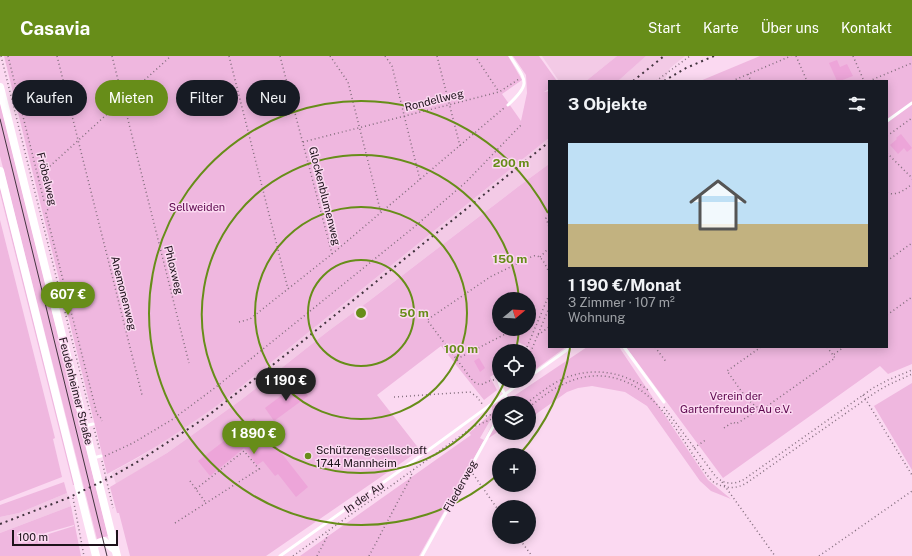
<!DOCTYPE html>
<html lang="de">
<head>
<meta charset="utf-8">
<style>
  :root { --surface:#171b24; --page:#242831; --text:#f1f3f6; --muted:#9ea1a6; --accent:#678d19 }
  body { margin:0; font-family:"Public Sans",sans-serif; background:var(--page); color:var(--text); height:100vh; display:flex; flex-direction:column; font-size:15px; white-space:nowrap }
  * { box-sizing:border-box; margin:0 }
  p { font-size:13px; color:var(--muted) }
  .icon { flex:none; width:22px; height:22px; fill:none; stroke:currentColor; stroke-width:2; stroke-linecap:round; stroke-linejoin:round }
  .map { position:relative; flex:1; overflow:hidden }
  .panel { position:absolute; left:548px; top:24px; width:340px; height:268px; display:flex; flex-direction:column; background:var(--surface); border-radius:0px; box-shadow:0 2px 10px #0003 }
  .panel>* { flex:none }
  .banner { position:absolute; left:12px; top:24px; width:380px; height:36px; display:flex; gap:8px }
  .needle { width:26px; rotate:72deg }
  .tools { position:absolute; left:492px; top:236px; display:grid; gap:8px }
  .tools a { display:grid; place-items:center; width:44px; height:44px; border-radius:50%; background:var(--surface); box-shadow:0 2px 10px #0003; font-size:20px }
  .scale { position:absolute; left:12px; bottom:10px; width:106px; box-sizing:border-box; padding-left:4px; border:2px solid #1d121a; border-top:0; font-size:11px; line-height:14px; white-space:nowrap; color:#1d121a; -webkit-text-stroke:3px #fbd9f1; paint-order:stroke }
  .price { position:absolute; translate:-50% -34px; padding:0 9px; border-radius:14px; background:var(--accent); color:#fff; font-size:13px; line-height:26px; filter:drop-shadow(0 1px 2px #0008) }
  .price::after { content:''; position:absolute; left:50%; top:24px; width:12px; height:9px; margin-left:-6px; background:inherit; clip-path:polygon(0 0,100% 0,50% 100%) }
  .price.active { background:#222; color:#fff }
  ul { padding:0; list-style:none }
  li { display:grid; align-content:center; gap:8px; height:212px; padding:0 20px }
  li span { display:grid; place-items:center; height:124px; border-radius:0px; color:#555 }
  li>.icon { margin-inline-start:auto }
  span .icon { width:72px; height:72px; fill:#fffc; stroke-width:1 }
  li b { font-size:17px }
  h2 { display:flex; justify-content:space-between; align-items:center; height:48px; padding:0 20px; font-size:17px }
  .tag { padding:0 14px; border-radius:18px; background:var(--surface); box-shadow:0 2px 10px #0003; font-size:14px; line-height:36px }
  .tag.active { background:var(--accent); color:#fff }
  header { display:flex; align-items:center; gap:24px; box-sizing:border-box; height:56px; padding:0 20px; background:var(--accent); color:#fff }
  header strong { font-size:19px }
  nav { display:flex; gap:22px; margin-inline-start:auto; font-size:14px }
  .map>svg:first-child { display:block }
  .built { fill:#f3cae6 }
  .green { fill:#efb7df; fill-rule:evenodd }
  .building { fill:#eda5d9 }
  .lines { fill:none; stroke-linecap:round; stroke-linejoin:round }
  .path { stroke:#836e7d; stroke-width:1.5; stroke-dasharray:1 3; stroke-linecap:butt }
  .lane { stroke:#fff; stroke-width:3 }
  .secondary { stroke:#fff; stroke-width:8 }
  .tram { stroke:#42333e; stroke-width:1 }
  .rail { stroke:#42333e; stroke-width:2; stroke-dasharray:2 4; stroke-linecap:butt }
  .ring { fill:none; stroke:#678d19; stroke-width:2 }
  .poi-dot { fill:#678d19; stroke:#fbd9f1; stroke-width:1.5 }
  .labels { text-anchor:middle; stroke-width:3; stroke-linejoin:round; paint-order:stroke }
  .street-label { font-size:11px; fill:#1d121a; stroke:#fbd9f1 }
  .park-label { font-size:11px; fill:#5a034b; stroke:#fbd9f1 }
  .poi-label { font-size:11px; fill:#1d121a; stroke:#fbd9f1; text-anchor:start }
  .centre { fill:#678d19; stroke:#fbd9f1; stroke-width:2 }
  .ring-label { font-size:12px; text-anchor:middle; font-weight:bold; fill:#678d19; stroke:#fbd9f1; stroke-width:3; stroke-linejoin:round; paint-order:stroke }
</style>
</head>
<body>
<header>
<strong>Casavia</strong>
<nav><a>Start</a><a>Karte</a><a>Über uns</a><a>Kontakt</a></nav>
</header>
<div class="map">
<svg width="912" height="500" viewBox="0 0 912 500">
  <rect width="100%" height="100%" fill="#fbd9f1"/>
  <g class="built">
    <path d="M542 0H617L586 25H559Z"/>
    <path d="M646 0H685L670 12 666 21 663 25H618Z"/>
    <path d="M549 82V108L519 130 369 245 327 276 241 344 167 397 116 428 112 416 138 402 227 342Z"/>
    <path d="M67 437 71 450 0 477V461L19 457Z"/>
  </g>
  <g class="green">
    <path d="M4 0H508L522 24 502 38 521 65 527 37 526 19 513 0H539L557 25H549V33L544 36 549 35V82L227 342C189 370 150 396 107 418Z"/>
    <path d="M617 0H646L618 25H586Z"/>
    <path d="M760 0H912V308L888 318 880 310 723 422 626 291H887V25H700Z"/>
    <path d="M0 46 108 480 97 483 0 100Z"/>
    <path d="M549 108V291H566L529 318 528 295 530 292 518 286 514 295H499V315L490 321 497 334 484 344 441 290 377 339 420 394 266 500H130L119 457H117L110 431 167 397 241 344 327 276 369 245 519 130ZM499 243H529V273H499Z"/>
    <path d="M0 131 75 429H73L0 137Z"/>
    <path d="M0 164 55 382 53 383 62 421 0 445Z"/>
    <path d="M587 291H619L708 424 731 443 711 435 700 425 647 350 625 336 592 330 578 332 567 336 529 363V347H499V375L483 386 419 500H300L471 379 469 377 492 357V350L502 343 505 346ZM492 361 495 363 484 384 480 382Z"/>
    <path d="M912 327V414L874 350Z"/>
    <path d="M64 426 67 437 19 457 0 461V449Z"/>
    <path d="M71 450 81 500H0V477ZM74 469V470L20 487 24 483Z"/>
  </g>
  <g class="building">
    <path d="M837 4 840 11 847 8 853 20 840 25H837L829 7Z"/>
    <path d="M901 78 912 92 907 96 904 92 898 98 890 89 897 83 896 82Z"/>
    <path d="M479 302 485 312 480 316 474 305Z"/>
    <path d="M298 327 308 340 274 365 265 352Z"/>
    <path d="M254 362 308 431 296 441 278 418 275 420 263 405 257 409 244 392 210 420 198 405Z"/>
  </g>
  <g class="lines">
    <g class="path">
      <path d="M1 0 92 364"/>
      <path d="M8 0 44 145 47 146 48 153 46 157 97 358 101 362 102 365"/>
      <path d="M57 0 142 339"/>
      <path d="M112 0 189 307"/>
      <path d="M229 0 288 233"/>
      <path d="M280 0 332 198"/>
      <path d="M330 0 348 26 381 157"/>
      <path d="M385 0 392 10 420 124"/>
      <path d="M437 0 460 90"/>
      <path d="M796 0 807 25"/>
      <path d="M853 0 864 25"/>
      <path d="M477 3 499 36"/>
      <path d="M748 18 751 25"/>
      <path d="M656 25 690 0"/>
      <path d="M732 25 791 0"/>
      <path d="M869 25 912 7"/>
      <path d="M887 80 912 62"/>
      <path d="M303 86 499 36 519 23"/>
      <path d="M887 97 910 120 912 123"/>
      <path d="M38 121 171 0"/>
      <path d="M887 137C897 140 905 134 912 128"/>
      <path d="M549 159 546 162 549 171"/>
      <path d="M540 201 549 192"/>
      <path d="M887 205 912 187"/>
      <path d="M887 259 912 241"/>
      <path d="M529 264 530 263"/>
      <path d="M239 266 250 263 332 198 504 52"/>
      <path d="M538 279 549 271"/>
      <path d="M527 291 549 239"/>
      <path d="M655 291 667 307"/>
      <path d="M761 291 727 315C735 325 750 352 763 353L835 302 833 299 844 291"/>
      <path d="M827 291 833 299"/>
      <path d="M529 300 549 252"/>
      <path d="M457 303 515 273"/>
      <path d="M494 324C485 324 483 333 473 325L427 264 490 221 533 200C542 198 545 209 549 216"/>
      <path d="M863 339 912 419"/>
      <path d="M394 341 470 336 477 341 483 349"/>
      <path d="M527 347C536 340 545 333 555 327 584 310 621 313 648 334"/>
      <path d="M529 351C540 343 550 334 562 329 577 321 594 318 610 321 662 331 681 388 712 425 724 433 736 434 748 426L876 336 888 329 912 318"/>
      <path d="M664 351 716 421C725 429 736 429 746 422L873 332 888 324 912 314"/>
      <path d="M482 361 494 358"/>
      <path d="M94 372 100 395"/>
      <path d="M724 372 733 366 736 368 760 353"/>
      <path d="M694 392 707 383"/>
      <path d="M105 400 133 387 173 363 216 331 413 172 466 126 522 68"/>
      <path d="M102 405 113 452"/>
      <path d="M473 418 499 455"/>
      <path d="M190 425 206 447"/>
      <path d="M722 426 775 500"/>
      <path d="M196 433 244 395 259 413"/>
      <path d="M73 442 84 500"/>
      <path d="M175 467 259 413 263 412"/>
      <path d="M518 481 532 500"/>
      <path d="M293 500 473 371 492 363"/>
      <path d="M317 500 328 479 326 475"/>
      <path d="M369 500 412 419 410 416"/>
      <path d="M819 500 912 435"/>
    </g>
    <g class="lane">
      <path d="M508 49C532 27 526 25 510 0"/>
      <path d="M887 65 912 47"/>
      <path d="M624 291 664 346"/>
      <path d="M529 321 571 291"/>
      <path d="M499 324C499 333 508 338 507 347"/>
      <path d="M85 370 93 368"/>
      <path d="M93 402 101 400"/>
      <path d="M280 500 419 401 523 325"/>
      <path d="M422 500 499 360"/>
    </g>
    <g class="secondary">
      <path d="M0 31 117 500"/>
      <path d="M0 115 96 500"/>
      <path d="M93 489 104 485 115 494"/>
    </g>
    <path class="tram" d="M0 63 107 500"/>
    <g class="rail">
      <path d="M633 25 664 0"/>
      <path d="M664 25 686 12 714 0"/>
      <path d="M0 468 68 442 111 421 139 405 205 362 293 293 549 86"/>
    </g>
  </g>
  <g class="ring">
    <circle cx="361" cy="257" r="53"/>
    <circle cx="361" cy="257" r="106"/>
    <path d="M519 274A159 159 0 0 1 516 294M505 325A159 159 0 1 1 519 242"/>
    <path d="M570 292A212 212 0 0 1 519 399M499 418A212 212 0 1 1 548 157"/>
  </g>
  <circle class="poi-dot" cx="308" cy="400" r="4"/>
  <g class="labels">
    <g class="street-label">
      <text transform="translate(434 44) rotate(-14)" y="4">Rondellweg</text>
      <text transform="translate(47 123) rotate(76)" y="4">Fröbelweg</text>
      <text transform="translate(325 140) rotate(76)" y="4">Glockenblumenweg</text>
      <text transform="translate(174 214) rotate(76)" y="4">Phloxweg</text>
      <text transform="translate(124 237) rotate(76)" y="4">Anemonenweg</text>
      <text transform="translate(76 335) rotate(76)" y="4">Feudenheimer Straße</text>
      <text transform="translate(460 430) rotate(-61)" y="4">Fliederweg</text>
      <text transform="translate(364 441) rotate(-35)" y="4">In der Au</text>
    </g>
    <g class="park-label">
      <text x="197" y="155">Sellweiden</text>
      <text x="736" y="344">Verein der<tspan x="736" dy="13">Gartenfreunde Au e.V.</tspan></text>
    </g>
    <g class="poi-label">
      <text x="316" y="398">Schützengesellschaft<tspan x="316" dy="13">1744 Mannheim</tspan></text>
    </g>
  </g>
  <circle cx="361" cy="257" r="6" class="centre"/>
  <g class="ring-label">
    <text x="511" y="111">200 m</text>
    <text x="510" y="207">150 m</text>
    <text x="414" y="261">50 m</text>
    <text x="461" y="297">100 m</text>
  </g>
</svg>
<div class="tools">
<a><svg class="needle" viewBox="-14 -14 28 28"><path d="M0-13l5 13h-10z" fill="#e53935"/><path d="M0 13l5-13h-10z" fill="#9ea1a6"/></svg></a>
<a><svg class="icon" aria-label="locate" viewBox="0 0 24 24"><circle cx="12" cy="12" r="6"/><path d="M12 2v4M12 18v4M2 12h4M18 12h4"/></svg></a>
<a><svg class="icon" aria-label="layers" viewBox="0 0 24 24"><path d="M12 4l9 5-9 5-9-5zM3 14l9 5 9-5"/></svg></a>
<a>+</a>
<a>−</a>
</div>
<div class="scale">100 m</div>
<b class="price" style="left:68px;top:260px">607 €</b>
<b class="price active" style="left:286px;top:346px">1 190 €</b>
<b class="price" style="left:254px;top:399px">1 890 €</b>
<div class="banner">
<a class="tag">Kaufen</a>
<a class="tag active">Mieten</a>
<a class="tag">Filter</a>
<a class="tag">Neu</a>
</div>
<section class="panel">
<h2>3 Objekte<svg class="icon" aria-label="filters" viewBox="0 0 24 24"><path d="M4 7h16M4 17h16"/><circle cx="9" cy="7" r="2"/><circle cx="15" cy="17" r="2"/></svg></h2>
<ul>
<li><span style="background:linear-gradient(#bfe0f5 65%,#c2b280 0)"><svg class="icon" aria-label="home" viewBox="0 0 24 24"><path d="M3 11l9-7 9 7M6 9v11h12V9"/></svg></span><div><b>1 190 €/Monat</b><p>3 Zimmer · 107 m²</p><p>Wohnung</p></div></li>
</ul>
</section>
</div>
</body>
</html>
